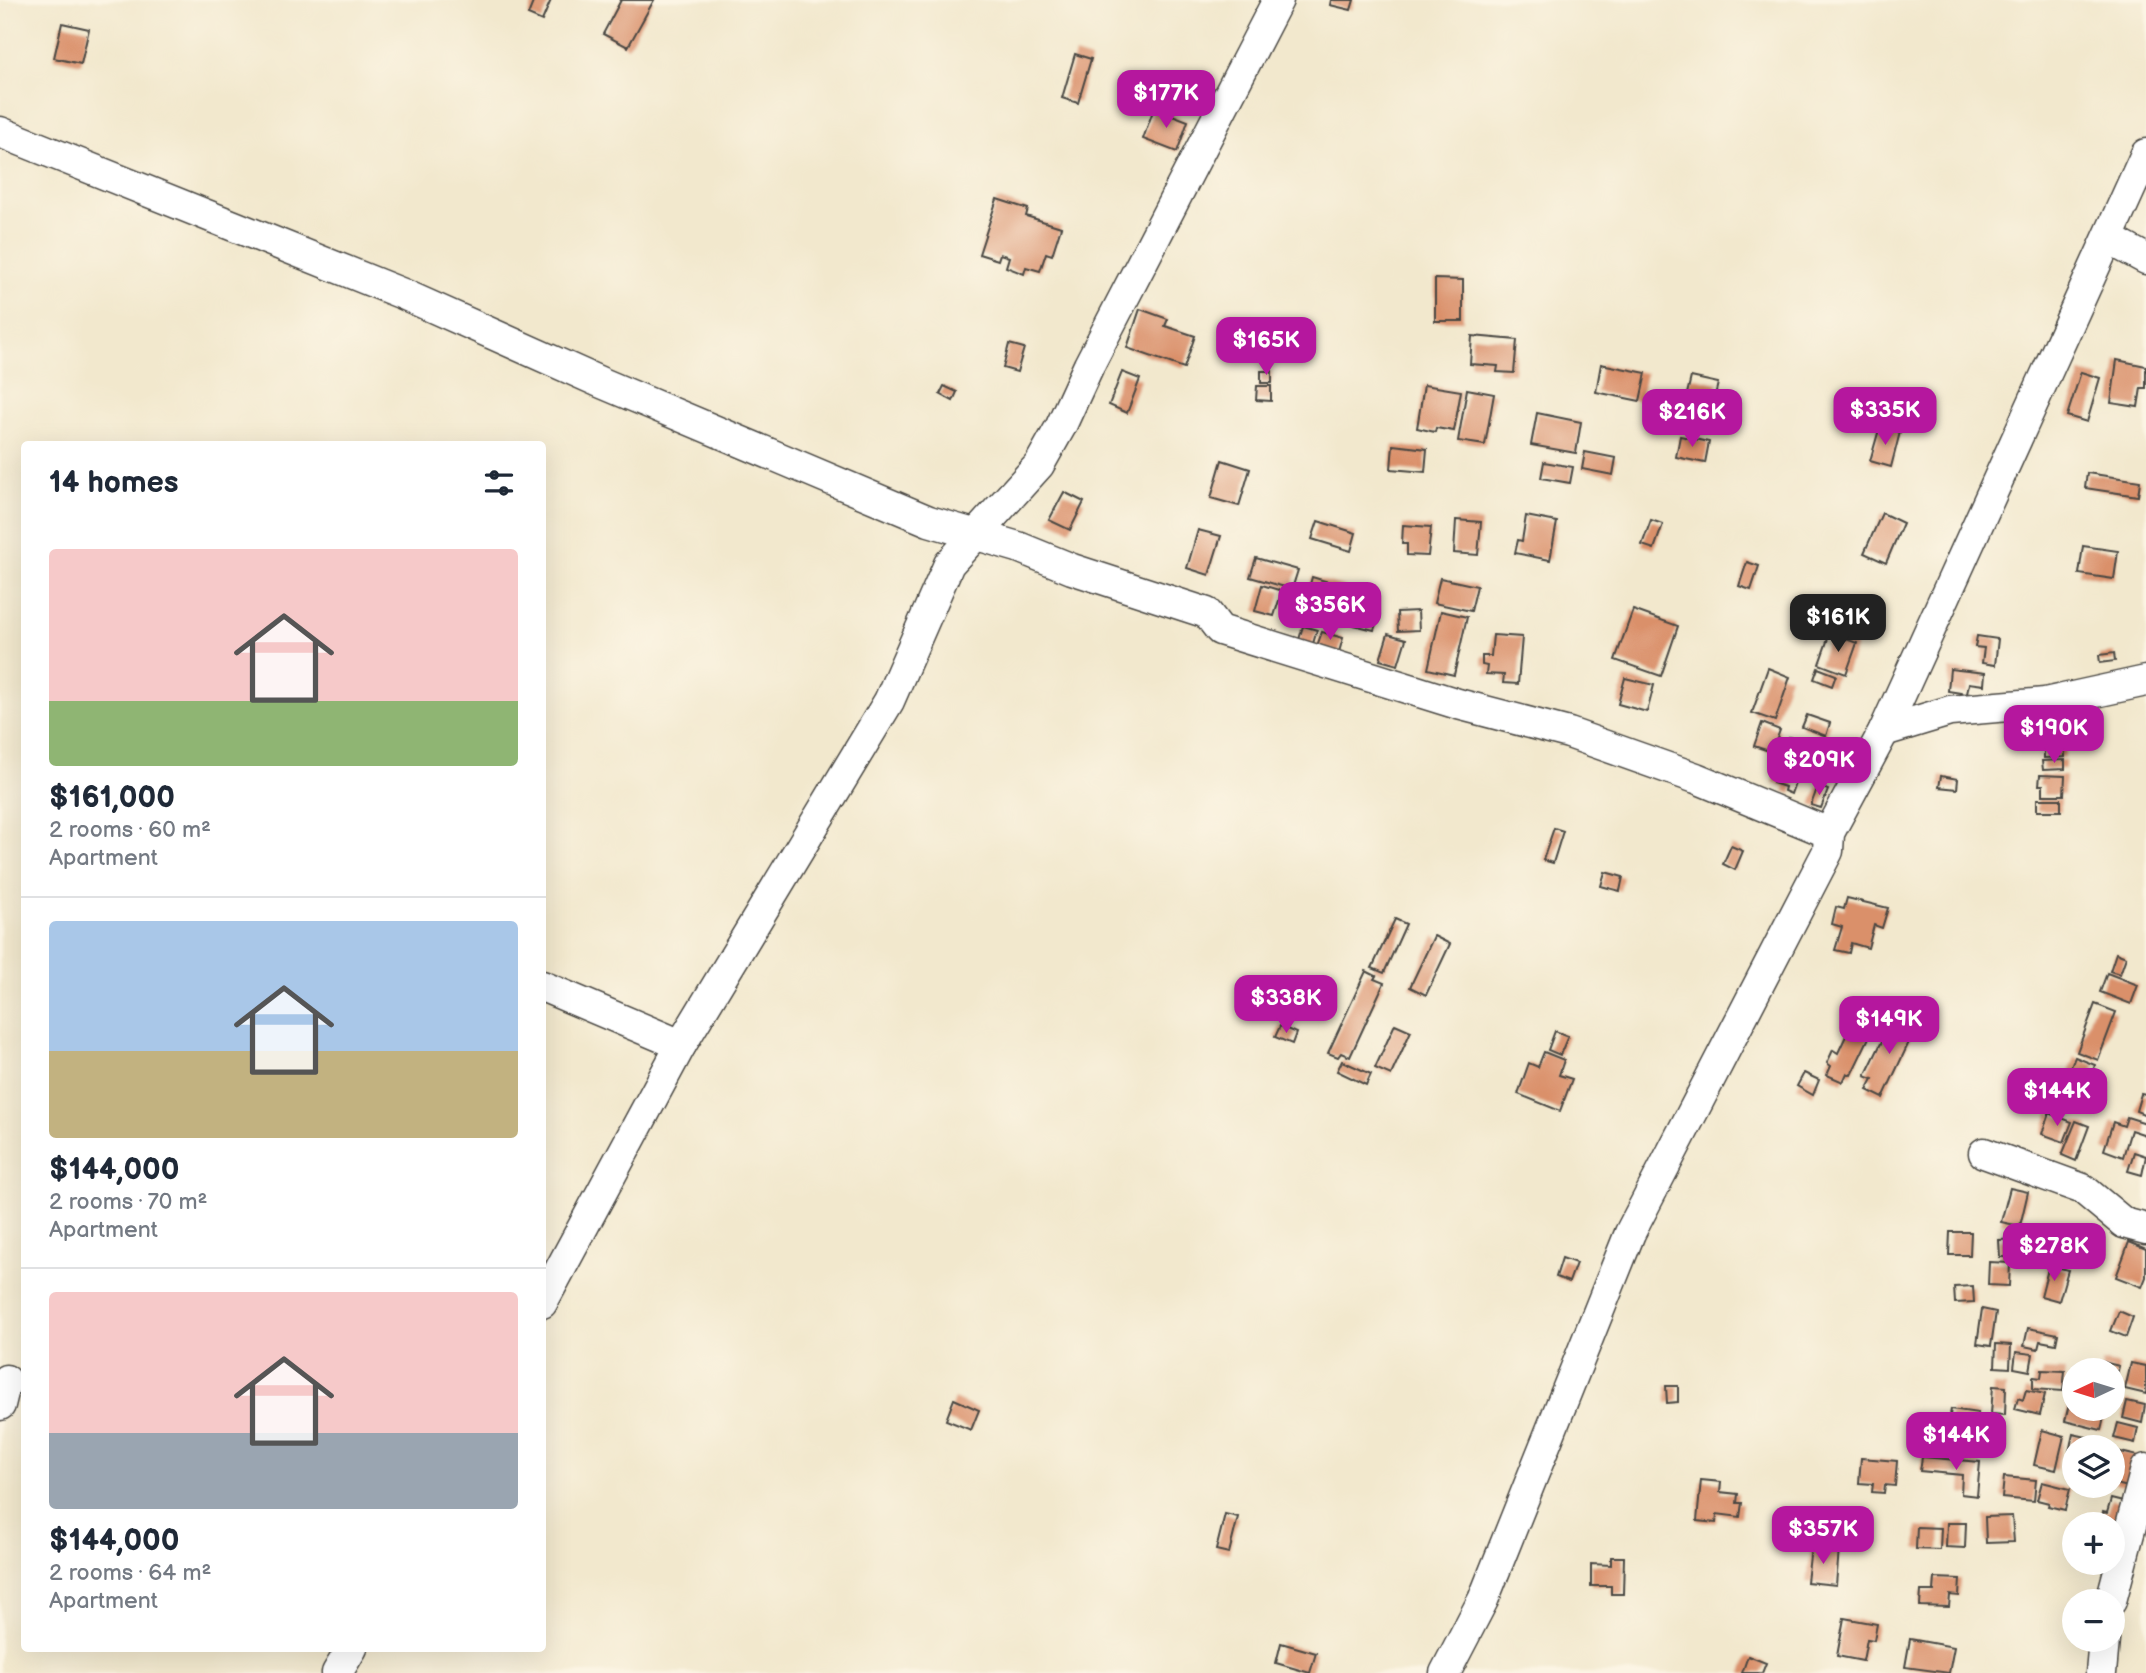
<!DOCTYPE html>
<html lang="en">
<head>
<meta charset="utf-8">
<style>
  :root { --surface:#fff; --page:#f2f2f3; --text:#1f2937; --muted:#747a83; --line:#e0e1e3; --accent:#b5179e }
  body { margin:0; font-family:"Balsamiq Sans",sans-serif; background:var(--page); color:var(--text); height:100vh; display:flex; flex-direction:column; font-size:26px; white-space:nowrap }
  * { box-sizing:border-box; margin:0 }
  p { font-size:23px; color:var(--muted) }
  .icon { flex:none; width:38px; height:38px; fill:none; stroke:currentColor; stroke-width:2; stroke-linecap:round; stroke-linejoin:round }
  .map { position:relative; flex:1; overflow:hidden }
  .details { position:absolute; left:21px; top:441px; width:525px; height:1211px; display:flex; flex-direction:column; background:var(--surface); border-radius:7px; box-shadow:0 7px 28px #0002 }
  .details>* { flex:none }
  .needle { width:46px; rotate:266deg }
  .tools { position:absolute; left:2062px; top:1358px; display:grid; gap:14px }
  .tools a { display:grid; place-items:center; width:63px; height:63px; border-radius:50%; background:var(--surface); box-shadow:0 7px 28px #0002; font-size:35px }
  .price { position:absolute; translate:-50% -60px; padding:0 16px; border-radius:14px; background:var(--accent); color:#fff; font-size:23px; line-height:46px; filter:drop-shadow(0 2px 4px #0008) }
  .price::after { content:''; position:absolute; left:50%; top:42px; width:21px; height:16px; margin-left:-10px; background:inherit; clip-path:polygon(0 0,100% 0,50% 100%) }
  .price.current { background:#222; color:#fff }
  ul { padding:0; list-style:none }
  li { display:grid; align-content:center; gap:14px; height:371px; padding:0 28px }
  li+li { border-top:2px solid var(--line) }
  li span { display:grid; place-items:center; height:217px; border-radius:7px; color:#555 }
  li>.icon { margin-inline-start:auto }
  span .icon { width:126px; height:126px; fill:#fffc; stroke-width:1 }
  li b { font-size:30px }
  h2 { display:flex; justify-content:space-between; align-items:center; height:84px; padding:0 28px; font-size:30px }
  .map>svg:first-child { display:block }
  .building { fill:#da906b }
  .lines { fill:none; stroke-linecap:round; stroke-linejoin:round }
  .minor-casing { stroke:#494743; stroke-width:33 }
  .minor { stroke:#fff; stroke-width:30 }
</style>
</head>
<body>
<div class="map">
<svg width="2146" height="1673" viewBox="0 0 2146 1673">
  <rect width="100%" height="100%" fill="#fcf5e5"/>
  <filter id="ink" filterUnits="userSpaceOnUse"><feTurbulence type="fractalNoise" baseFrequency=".0143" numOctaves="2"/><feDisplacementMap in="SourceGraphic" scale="14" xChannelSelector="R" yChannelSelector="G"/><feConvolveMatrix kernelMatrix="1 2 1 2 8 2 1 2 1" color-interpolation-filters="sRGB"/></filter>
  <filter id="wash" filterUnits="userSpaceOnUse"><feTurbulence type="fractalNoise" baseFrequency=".00686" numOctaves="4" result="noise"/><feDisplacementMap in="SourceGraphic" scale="28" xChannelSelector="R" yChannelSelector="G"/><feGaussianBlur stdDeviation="1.57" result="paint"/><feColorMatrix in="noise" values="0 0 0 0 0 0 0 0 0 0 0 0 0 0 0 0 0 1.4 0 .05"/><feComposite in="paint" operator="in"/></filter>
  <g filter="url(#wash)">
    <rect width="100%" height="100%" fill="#f2e8cd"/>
    <g id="blocks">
      <g class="building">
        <path d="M534 0H551L542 21 528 15Z"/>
        <path d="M621 0H654L628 47 603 34Z"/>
        <path d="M1331 0H1354L1351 10 1330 5Z"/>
        <path d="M62 23 89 29 81 64 54 58Z"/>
        <path d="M1075 54 1091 59 1078 103 1062 98Z"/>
        <path d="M1154 108 1188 121 1177 152 1143 139Z"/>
        <path d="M997 199 1028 209 1026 216 1061 227 1052 255 1046 253 1040 271 1026 267 1024 274 1006 267 1009 257 1000 254 998 260 979 254Z"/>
        <path d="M1435 279 1463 280V321H1435Z"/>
        <path d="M1140 309 1168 319 1165 326 1195 336 1184 368 1127 348Z"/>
        <path d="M1472 336 1517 340 1514 373 1497 372 1498 366 1470 364Z"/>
        <path d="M1009 344 1024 348 1017 372 1003 368Z"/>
        <path d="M2117 360 2146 366V388H2141L2138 407 2111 403Z"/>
        <path d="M1601 364 1646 373 1640 401 1596 392Z"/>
        <rect x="1261" y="371" width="11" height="12"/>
        <path d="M1122 372 1140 379 1127 413 1109 405Z"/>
        <path d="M2081 372 2100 378 2087 422 2067 416Z"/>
        <path d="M1691 377 1718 383 1714 400 1687 394Z"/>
        <path d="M1424 385 1461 391 1454 431 1436 428 1435 432 1417 428Z"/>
        <path d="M944 386 957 392 953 401 940 394Z"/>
        <path d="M1257 386H1271V401L1256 400Z"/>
        <path d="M1467 389 1494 394 1485 445 1458 441Z"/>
        <path d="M1537 413 1581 422 1576 453 1531 445Z"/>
        <path d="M1880 426 1900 432 1891 467 1870 461Z"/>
        <path d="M1680 436 1709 442 1705 463 1676 457Z"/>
        <path d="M1393 445 1427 449 1425 472 1391 469Z"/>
        <path d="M1585 452 1616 458 1613 475 1582 469Z"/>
        <path d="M1222 460 1250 469 1239 506 1211 498Z"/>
        <path d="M1544 462 1573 467 1570 483 1541 478Z"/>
        <path d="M2087 473 2140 481 2138 496 2085 488Z"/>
        <path d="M1064 492 1084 502 1070 530 1049 520Z"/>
        <path d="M1882 513 1903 523 1886 563 1864 553Z"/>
        <path d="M1526 516 1557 522 1550 560 1515 553 1518 540 1522 541Z"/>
        <path d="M1456 520 1481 522 1478 555 1454 553Z"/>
        <path d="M1651 520 1663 524 1654 549 1642 545Z"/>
        <path d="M1318 521 1356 533 1351 551 1312 539Z"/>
        <path d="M1403 525 1431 527 1428 556 1407 555V544H1402Z"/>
        <path d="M1198 530 1221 536 1209 575 1187 568Z"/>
        <path d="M2083 546 2118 551 2114 579 2079 574Z"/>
        <path d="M1256 558 1298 570 1292 589 1250 577Z"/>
        <path d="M1747 562 1759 566 1751 590 1739 586Z"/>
        <path d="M1312 577 1345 587 1336 617 1326 614 1329 606 1306 599Z"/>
        <path d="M1440 578 1477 586 1471 611 1434 603Z"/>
        <path d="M1262 585 1282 591 1274 616 1255 611Z"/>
        <path d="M1308 603 1326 608 1322 625 1303 620Z"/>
        <path d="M1359 609 1379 615 1374 630 1354 625Z"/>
        <path d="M1633 610 1678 626 1661 676 1615 660Z"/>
        <path d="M1418 611 1419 630 1398 631 1397 612Z"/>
        <path d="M1441 611 1467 617 1454 675 1428 669Z"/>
        <path d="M1303 626 1317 630 1312 647 1298 643Z"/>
        <path d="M1322 632 1343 638 1339 652 1317 646Z"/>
        <path d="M1830 633 1857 643 1846 674 1819 664Z"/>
        <path d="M1388 634 1406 639 1398 665 1380 660Z"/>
        <path d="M1493 635 1522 637 1518 684 1503 683 1504 675 1486 674 1487 666 1482 665V656H1491Z"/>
        <path d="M1977 636 1998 639 1995 665 1982 663 1984 648 1975 647Z"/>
        <path d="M2114 653 2115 661 2100 663 2099 655Z"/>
        <path d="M1768 668 1790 677 1775 721 1752 713Z"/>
        <path d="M1818 668 1836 675 1832 686 1814 679Z"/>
        <path d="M1950 669 1985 673 1984 685 1969 683 1967 694 1948 691Z"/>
        <path d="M1625 678 1654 685 1647 712 1618 704Z"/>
        <path d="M1807 715 1830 723 1826 736 1802 727Z"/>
        <path d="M1762 723 1780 730 1772 752 1754 746Z"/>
        <path d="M1789 737 1808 744 1791 794 1784 791 1785 787 1773 783 1778 767 1773 766 1777 754 1782 756Z"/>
        <path d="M2044 749H2065V757L2044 758Z"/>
        <path d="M2065 760V769L2043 770 2042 761Z"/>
        <path d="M2040 775 2065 776 2064 795H2043V785H2039Z"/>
        <path d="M1941 776 1958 779 1957 789 1939 787Z"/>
        <path d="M1818 786 1828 790 1821 808 1811 805Z"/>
        <rect x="2037" y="799" width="24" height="12"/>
        <path d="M1554 828 1563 831 1553 863 1543 860Z"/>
        <path d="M1731 846 1743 851 1735 870 1723 864Z"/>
        <path d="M1605 872 1623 877 1620 891 1601 886Z"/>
        <path d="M1847 898 1888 908 1882 928 1874 925 1868 948 1851 943 1849 953 1835 950 1842 927 1832 924 1836 907 1844 909Z"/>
        <path d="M1395 919 1406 924 1384 973 1372 968Z"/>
        <path d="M1434 936 1450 944 1426 995 1410 987Z"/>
        <path d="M2116 953 2126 957 2120 974 2110 971Z"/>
        <path d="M1366 971 1376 976 1374 979 1384 983 1350 1057 1341 1053 1338 1057 1328 1053Z"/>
        <path d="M2107 973 2138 985 2131 1004 2100 992Z"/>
        <path d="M1862 1001 1878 1009 1874 1017 1878 1019 1851 1075 1847 1073 1843 1082 1827 1075 1831 1066 1827 1063 1833 1050 1838 1053 1853 1021 1849 1019 1854 1007 1858 1010Z"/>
        <path d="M2095 1004 2116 1012 2098 1060 2077 1052Z"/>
        <path d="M1902 1018 1917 1025 1883 1098 1867 1090 1873 1079 1865 1076 1891 1023 1898 1027Z"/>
        <path d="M1395 1024 1411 1031 1391 1075 1375 1068Z"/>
        <path d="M1280 1026 1296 1033 1292 1044 1275 1037Z"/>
        <path d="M1555 1031 1568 1036 1560 1055 1548 1050Z"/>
        <path d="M1544 1052 1564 1060 1559 1075 1572 1079 1560 1111 1518 1094 1529 1063 1538 1067Z"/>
        <path d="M2075 1057 2095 1065 2090 1080 2069 1072Z"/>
        <path d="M1342 1061 1371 1074 1366 1085 1337 1071Z"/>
        <path d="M1804 1073 1819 1080 1813 1095 1797 1086Z"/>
        <path d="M2141 1094 2146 1095V1115L2136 1111Z"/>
        <path d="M2049 1113 2072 1122 2064 1142 2042 1134Z"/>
        <path d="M2127 1117 2146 1123V1135L2131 1130 2123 1157 2104 1150 2113 1122 2124 1126Z"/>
        <path d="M2076 1121 2089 1126 2076 1161 2062 1155Z"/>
        <path d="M2134 1152 2146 1156 2142 1175 2128 1171Z"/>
        <path d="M2010 1188 2028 1192 2020 1226 2001 1222Z"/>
        <path d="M1950 1232H1971L1970 1255H1949Z"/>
        <path d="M2019 1239 2020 1257H2000L1999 1240Z"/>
        <path d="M2129 1242 2146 1249V1277L2142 1287 2116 1277Z"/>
        <path d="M1562 1258 1576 1263 1569 1282 1556 1277Z"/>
        <path d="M1989 1262 2010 1263 2009 1286 1988 1285Z"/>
        <path d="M2049 1265 2068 1270 2059 1301 2041 1296Z"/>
        <path d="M1973 1286 1974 1302 1955 1303 1954 1287Z"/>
        <path d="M1982 1309 1996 1312 1991 1346 1977 1344Z"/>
        <path d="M2119 1311 2133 1317 2126 1337 2111 1331Z"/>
        <path d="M2028 1328 2058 1334 2056 1344 2040 1341 2038 1349 2024 1346Z"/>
        <path d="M1996 1344 2011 1345 2010 1368 1995 1367Z"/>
        <path d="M2016 1352 2033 1354 2030 1371 2014 1368Z"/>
        <path d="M2103 1362 2119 1366 2116 1379 2112 1378V1370H2101Z"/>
        <path d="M2131 1363 2146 1366V1394L2125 1389Z"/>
        <path d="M2042 1370 2065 1371 2063 1391 2033 1389V1377L2041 1378Z"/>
        <path d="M1666 1386H1678V1402L1667 1403Z"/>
        <path d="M1993 1386 2006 1387 2005 1415 1991 1414Z"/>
        <path d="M2026 1390 2045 1394 2040 1415 2015 1409 2018 1398 2023 1400Z"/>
        <path d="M954 1399 979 1410 971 1430 946 1420Z"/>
        <path d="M2070 1400 2074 1401V1409H2106L2101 1430 2065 1421Z"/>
        <path d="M2127 1401 2145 1405 2142 1423 2123 1418Z"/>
        <path d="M1951 1409 1978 1413 1971 1456 1944 1452Z"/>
        <path d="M2118 1423 2138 1428 2135 1443 2114 1438Z"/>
        <path d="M2042 1430 2064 1436 2056 1470 2034 1465Z"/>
        <path d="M2073 1434 2100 1440 2099 1447H2074V1453L2069 1452Z"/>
        <path d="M2112 1450 2142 1457 2129 1487 2115 1484 2116 1478H2112Z"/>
        <path d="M1922 1457 1980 1462 1977 1496 1961 1494 1962 1475 1920 1471Z"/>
        <path d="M1861 1458 1897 1461 1895 1486 1885 1485 1884 1493 1872 1492 1873 1484 1859 1483Z"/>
        <path d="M2004 1477 2036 1480 2034 1501 2002 1498Z"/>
        <path d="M1701 1480 1721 1482 1720 1492 1738 1494 1737 1503H1742L1740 1517 1717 1514 1716 1523 1697 1521Z"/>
        <path d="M2042 1482 2070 1489 2065 1510 2048 1506 2049 1503 2037 1500Z"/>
        <path d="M2111 1499 2131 1504 2125 1528 2101 1522 2103 1512 2107 1513Z"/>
        <path d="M1225 1514 1238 1517 1229 1553 1216 1550Z"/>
        <path d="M2012 1516 2014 1542 1986 1543 1985 1517Z"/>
        <path d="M1947 1523H1966L1965 1548 1946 1547Z"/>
        <path d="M1917 1527 1941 1528 1940 1550 1916 1549Z"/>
        <path d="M1811 1547 1839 1549 1836 1585 1807 1582Z"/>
        <path d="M1611 1557H1624L1623 1594H1611V1586H1591V1564L1611 1565Z"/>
        <path d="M1935 1578 1960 1579 1959 1596 1950 1595 1949 1607 1920 1606 1921 1591H1934Z"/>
        <path d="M1844 1618 1877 1624 1874 1640 1867 1639 1863 1661 1837 1656Z"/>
        <path d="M1910 1639 1954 1647 1949 1673 1905 1667Z"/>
        <path d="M1281 1643 1316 1653 1310 1673 1276 1663Z"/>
        <path d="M1748 1656 1766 1663 1762 1673H1742Z"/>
      </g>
    </g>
  </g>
  <g filter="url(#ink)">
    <use href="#blocks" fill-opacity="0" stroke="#494743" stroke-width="2"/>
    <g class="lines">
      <g class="minor-casing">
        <g id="minor">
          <path d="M0 132 403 294 602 383 929 521 1018 547 1072 569 1207 613 1220 630 1458 704 1569 733 1696 778 1829 833"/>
          <path d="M2109 239 2146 259"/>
          <path d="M1884 731 1950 711 2045 703 2146 681"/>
          <path d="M542 986 681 1045"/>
          <path d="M1984 1153 2083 1189 2124 1223 2146 1229"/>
          <path d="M542 1303 681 1045 889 701 949 564 1039 465 1061 426 1089 365 1278 0"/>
          <path d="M0 1405 6 1380"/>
          <path d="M2111 1601 2146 1469"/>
          <path d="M337 1673 352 1648"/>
          <path d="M1445 1673 1483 1600 1630 1233 1828 851 1829 833 1884 731 2146 154"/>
          <path d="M2101 1673 2104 1640"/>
        </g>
      </g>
      <use href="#minor" class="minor"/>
    </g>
  </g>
</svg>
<div class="tools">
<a><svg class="needle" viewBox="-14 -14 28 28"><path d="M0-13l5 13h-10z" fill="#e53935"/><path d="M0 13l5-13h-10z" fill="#747a83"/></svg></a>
<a><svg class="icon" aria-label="layers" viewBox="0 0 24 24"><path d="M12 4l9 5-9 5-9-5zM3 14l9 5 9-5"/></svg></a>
<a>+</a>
<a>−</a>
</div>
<b class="price" style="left:1166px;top:130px">$177K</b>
<b class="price" style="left:1266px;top:377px">$165K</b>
<b class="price" style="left:1885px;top:447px">$335K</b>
<b class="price" style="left:1692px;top:449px">$216K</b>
<b class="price" style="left:1330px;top:642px">$356K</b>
<b class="price current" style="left:1838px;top:654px">$161K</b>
<b class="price" style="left:2054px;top:765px">$190K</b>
<b class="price" style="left:1819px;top:797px">$209K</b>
<b class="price" style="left:1286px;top:1035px">$338K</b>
<b class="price" style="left:1889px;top:1056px">$149K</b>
<b class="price" style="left:2057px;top:1128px">$144K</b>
<b class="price" style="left:2054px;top:1283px">$278K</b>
<b class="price" style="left:1956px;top:1472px">$144K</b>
<b class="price" style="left:1823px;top:1566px">$357K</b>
<section class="details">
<h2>14 homes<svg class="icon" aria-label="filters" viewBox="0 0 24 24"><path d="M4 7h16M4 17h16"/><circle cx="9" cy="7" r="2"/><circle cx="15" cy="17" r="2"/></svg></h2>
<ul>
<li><span style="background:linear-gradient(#f6c9c9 70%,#8fb573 0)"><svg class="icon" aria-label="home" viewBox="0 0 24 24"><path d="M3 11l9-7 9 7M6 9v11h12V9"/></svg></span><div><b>$161,000</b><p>2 rooms · 60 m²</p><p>Apartment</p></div></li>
<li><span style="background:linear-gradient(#a9c7e8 60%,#c2b280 0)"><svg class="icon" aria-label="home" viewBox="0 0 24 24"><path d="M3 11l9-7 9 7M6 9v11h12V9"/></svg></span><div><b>$144,000</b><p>2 rooms · 70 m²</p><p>Apartment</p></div></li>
<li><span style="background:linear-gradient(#f6c9c9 65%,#9aa5b1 0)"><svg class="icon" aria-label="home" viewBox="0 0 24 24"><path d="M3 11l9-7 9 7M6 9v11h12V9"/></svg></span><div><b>$144,000</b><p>2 rooms · 64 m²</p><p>Apartment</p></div></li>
</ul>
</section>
</div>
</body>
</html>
